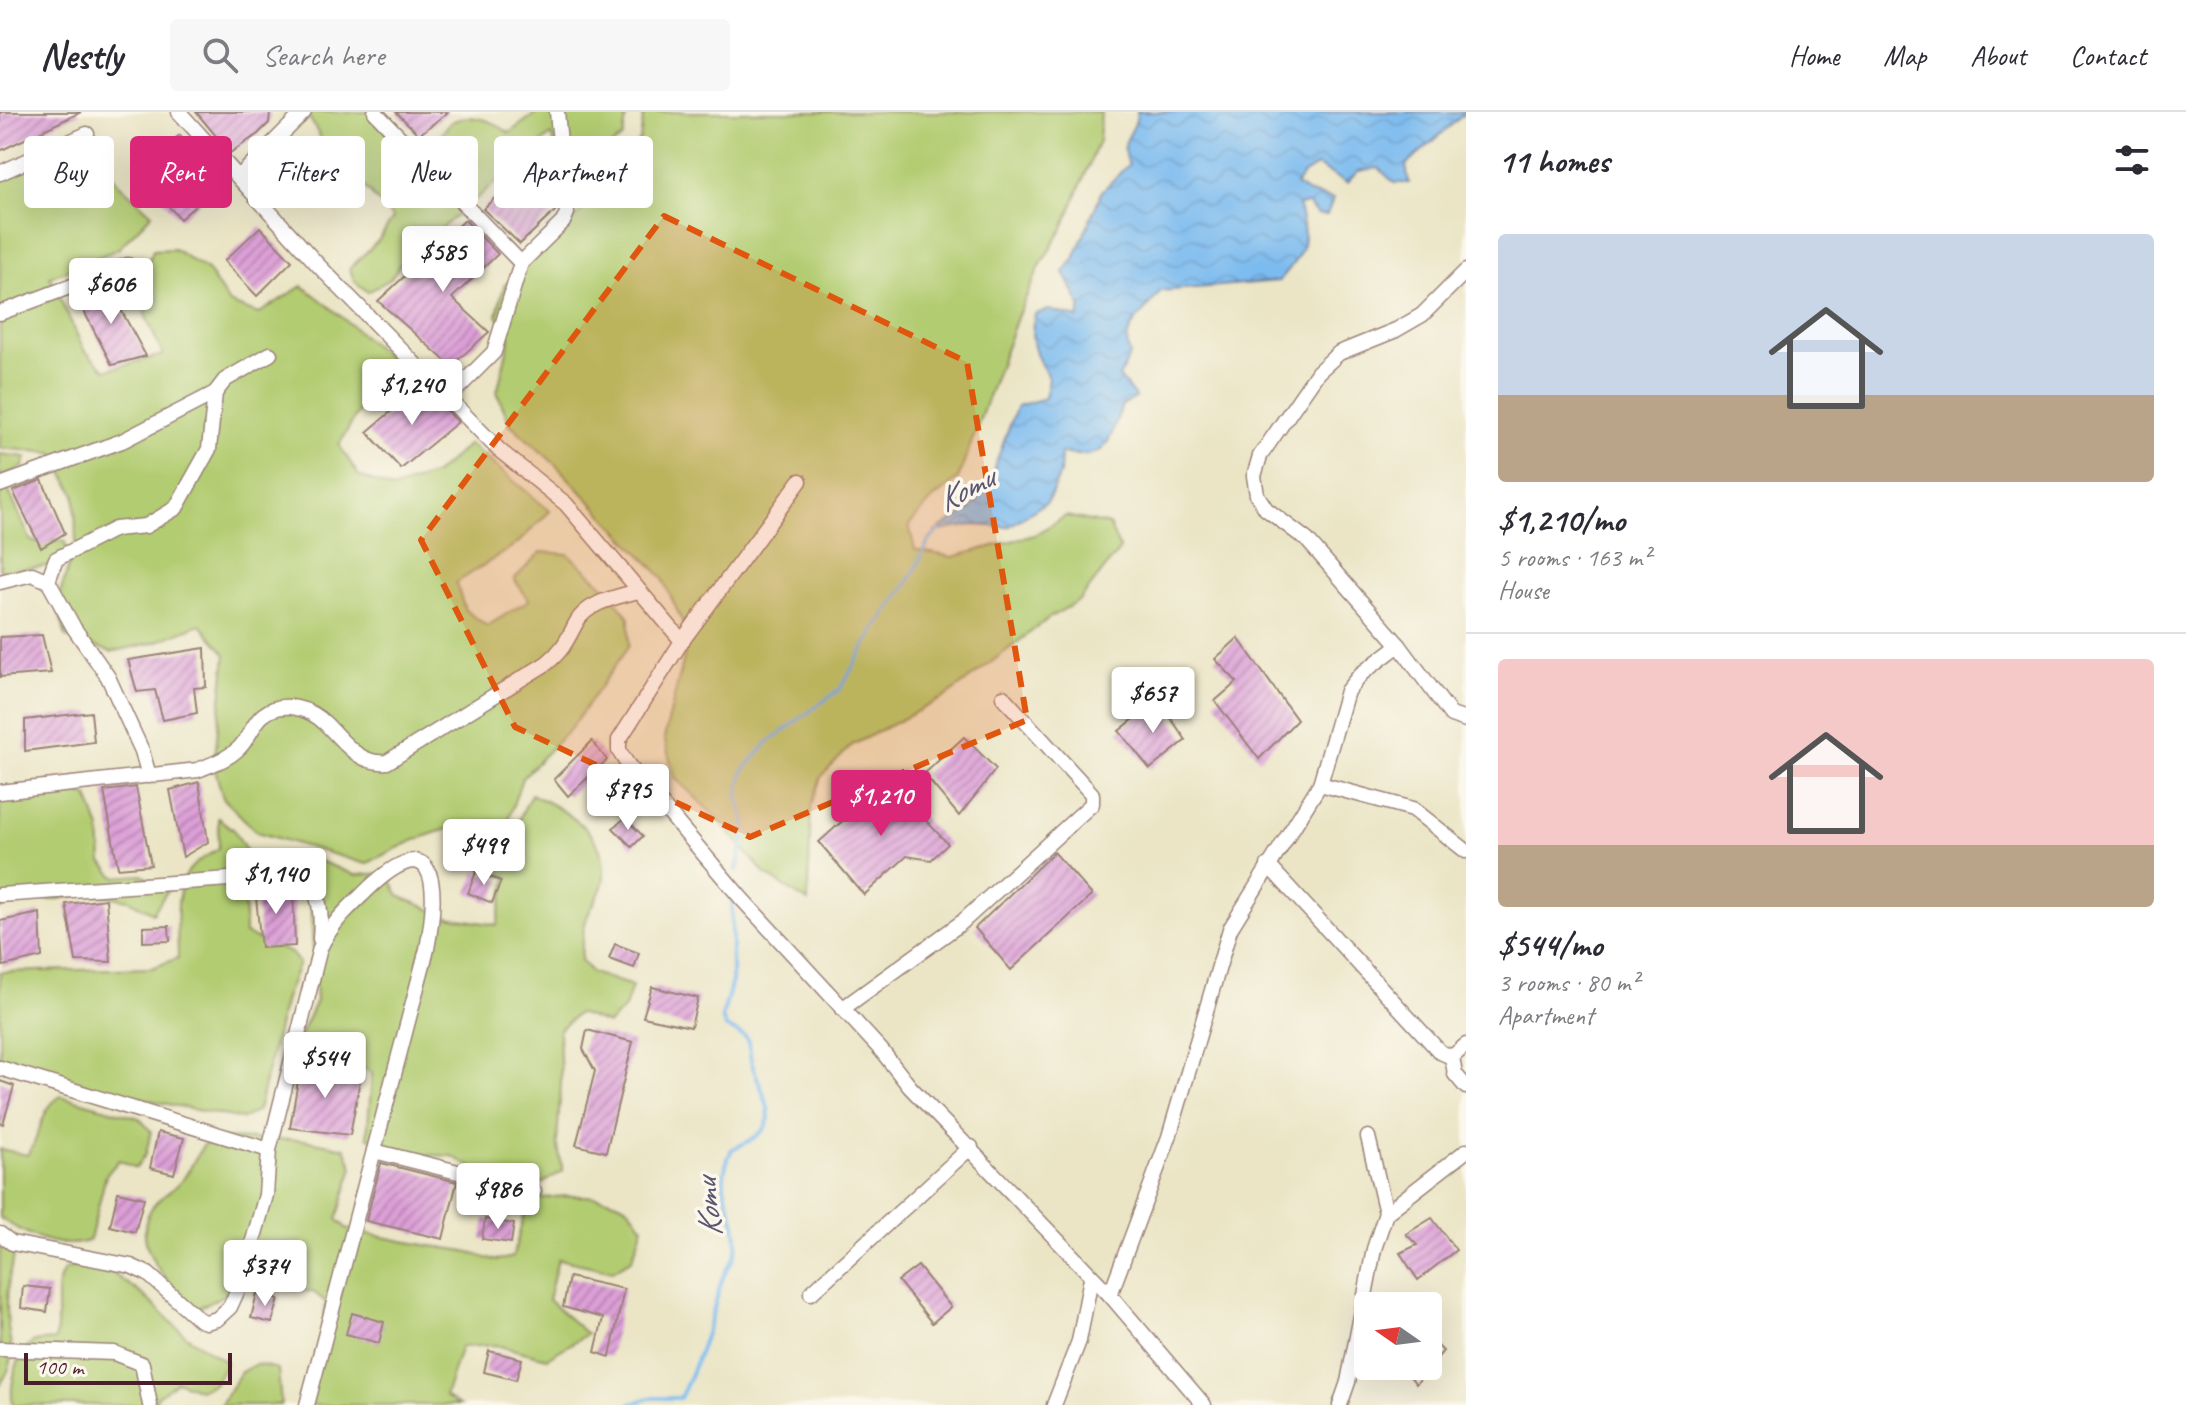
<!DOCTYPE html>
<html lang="en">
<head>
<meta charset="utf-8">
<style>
  :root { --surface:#fff; --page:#f7f7f7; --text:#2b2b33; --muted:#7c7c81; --line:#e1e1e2; --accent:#db2777 }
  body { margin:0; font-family:Caveat,sans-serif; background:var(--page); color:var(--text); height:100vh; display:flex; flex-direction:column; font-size:30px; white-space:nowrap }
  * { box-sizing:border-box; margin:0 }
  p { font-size:26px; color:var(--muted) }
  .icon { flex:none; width:44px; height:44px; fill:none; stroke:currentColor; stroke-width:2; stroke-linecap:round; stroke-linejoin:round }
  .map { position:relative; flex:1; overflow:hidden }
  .panel { display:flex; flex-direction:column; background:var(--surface); width:720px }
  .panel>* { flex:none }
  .top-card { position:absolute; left:24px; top:24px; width:760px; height:72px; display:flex; gap:16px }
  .needle { width:52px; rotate:284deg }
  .tools { position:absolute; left:1354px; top:1180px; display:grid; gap:16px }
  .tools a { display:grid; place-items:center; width:88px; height:88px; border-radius:8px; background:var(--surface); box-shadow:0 8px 32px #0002; font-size:40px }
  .scale { position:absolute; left:24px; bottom:20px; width:208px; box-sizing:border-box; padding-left:8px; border:4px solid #4a1f2b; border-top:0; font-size:22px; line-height:28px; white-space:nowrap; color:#4a1f2b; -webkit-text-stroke:6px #fbf7ec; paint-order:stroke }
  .price { position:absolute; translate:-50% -68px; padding:0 18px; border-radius:8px; background:#fff; color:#222; font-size:26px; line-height:52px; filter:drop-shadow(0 2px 4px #0008) }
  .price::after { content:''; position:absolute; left:50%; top:48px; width:24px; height:18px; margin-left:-12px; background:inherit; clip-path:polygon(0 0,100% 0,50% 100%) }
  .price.active { background:var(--accent); color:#fff }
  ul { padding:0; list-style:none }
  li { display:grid; align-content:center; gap:16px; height:424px; padding:0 32px }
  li+li { border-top:2px solid var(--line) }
  li span { display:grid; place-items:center; height:248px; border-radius:8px; color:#555 }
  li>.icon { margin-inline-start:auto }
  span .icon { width:144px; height:144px; fill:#fffc; stroke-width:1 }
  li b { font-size:34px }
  h2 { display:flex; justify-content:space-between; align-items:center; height:96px; padding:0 32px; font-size:34px }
  .pill { padding:0 28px; border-radius:8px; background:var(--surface); box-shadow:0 8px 32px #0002; font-size:28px; line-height:72px }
  .pill.active { background:var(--accent); color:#fff }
  header { display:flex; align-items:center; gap:48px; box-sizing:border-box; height:112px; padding:0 40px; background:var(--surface); border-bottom:2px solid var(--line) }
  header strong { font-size:38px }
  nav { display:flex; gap:44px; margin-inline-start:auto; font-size:28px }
  .search { width:560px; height:72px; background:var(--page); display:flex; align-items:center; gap:20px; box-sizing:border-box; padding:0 28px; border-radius:8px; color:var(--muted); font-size:30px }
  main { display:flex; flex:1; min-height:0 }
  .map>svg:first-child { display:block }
  .green { fill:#b2cc71; stroke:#7e764e; stroke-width:2 }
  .water { fill:url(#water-waves); stroke:#626d8d; stroke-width:2 }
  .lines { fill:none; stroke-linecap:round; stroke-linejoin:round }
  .stream { stroke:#7bbbef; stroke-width:4 }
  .building { fill:url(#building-hatch) }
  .minor-casing { stroke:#9a8278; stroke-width:17 }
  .minor { stroke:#fff; stroke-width:14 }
  .marked { fill:#e0560e; fill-opacity:0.2; stroke:#e0560e; stroke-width:6; stroke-dasharray:16 10; stroke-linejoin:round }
  .labels { text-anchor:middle; stroke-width:7; stroke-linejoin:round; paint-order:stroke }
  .water-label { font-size:34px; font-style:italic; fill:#5b5670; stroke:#fbf7ec }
</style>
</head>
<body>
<header>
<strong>Nestly</strong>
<div class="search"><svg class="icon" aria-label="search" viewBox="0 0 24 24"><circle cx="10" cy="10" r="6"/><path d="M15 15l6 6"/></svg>Search here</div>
<nav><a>Home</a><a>Map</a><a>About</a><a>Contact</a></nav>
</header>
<main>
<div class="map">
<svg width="1466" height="1293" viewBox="0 0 1466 1293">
  <defs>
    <pattern id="water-waves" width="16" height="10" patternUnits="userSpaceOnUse" patternTransform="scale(2)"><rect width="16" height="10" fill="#7bbbef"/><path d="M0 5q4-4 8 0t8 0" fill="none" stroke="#6ca0cd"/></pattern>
    <pattern id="building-hatch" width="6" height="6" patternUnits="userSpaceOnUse" patternTransform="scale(2)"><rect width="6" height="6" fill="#dc9fd7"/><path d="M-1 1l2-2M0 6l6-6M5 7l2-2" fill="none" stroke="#b481af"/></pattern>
  </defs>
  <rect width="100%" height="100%" fill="#fbf7ec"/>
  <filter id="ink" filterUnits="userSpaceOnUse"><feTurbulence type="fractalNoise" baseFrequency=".0125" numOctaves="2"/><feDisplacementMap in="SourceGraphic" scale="16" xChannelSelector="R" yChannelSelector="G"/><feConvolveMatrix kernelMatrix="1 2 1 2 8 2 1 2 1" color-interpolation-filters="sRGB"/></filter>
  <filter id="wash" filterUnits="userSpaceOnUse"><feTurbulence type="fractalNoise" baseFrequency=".006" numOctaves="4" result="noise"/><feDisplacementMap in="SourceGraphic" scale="32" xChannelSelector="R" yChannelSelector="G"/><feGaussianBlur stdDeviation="1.8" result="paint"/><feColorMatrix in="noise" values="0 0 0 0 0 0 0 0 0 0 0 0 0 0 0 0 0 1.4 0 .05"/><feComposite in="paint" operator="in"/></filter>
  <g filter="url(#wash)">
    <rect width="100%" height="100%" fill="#ebe5c6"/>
    <g class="green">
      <path d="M306 0H382L401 30C412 31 422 33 432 29 440 26 445 17 450 11 469 0 491 7 509 21L538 0H627L623 25 578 59 560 45 551 23 402 150 390 167 368 180 354 169 350 156 378 129 393 106 322 28Z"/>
      <path d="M644 0H1101L1099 29 1063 116 1040 154 1018 203 958 367 932 388 909 413 915 438 953 445 1034 423 1066 404 1109 413 1120 437 1080 488 1049 506 947 584 852 633 821 665 811 695 808 790 765 762 716 705 675 666 664 626 689 525 662 465 555 352 510 312 497 281 510 226 497 203 504 174 605 77 640 27Z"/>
      <path d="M65 33 92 38 119 72 152 102 118 137 50 165 84 238 106 258 163 243 146 205 138 174 153 138 174 137 207 158 229 191 258 202 302 174C334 195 358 222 389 245L339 333 359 364 392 377 435 362 469 332 550 399 518 431 456 471 465 498 487 514 529 488 514 467 541 440 568 442 603 473 629 505V534L571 616 522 666 508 708C455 709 412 727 366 752L257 720 223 686 214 654 226 542 200 512 156 530 111 540 66 525 57 492 76 430 75 383 53 341 0 336V63Z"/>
      <path d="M0 342 26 345 23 355 2 364 31 429C44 432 52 426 65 430L67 441 49 454 0 459Z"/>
      <path d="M46 674 88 684 100 717 102 750 115 765 142 763 168 778 153 801 129 788 90 781 52 788 24 784 0 797V684Z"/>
      <path d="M531 682C568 699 612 725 603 771 600 783 592 794 587 805 582 819 582 834 581 848L592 861 632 874 625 896 608 912 578 901 559 918 561 971 557 1031 563 1059 539 1073 521 1074 477 1058 452 1044 425 1043 389 1036 367 1025 372 961 352 949 308 941 299 925 316 889 309 767 317 748 355 763 387 761 399 784 448 805 497 813 507 765 464 749 458 736 465 721 514 718Z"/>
      <path d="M218 706 234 718 247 740 244 758 245 822 291 841 299 851 285 886 258 998 243 1007C160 992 80 973 0 949V860L152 856 178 846C178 820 172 773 193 754 200 747 211 742 219 736Z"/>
      <path d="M61 984 139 1006 151 1019 146 1042 136 1056 119 1048 106 1063 90 1128C62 1140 24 1122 0 1106V1037L27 1043C43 1023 38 998 61 984Z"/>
      <path d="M210 1026 304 1028 345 1036 353 1055 337 1107 347 1117C384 1126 421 1133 459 1138 482 1141 486 1153 513 1145L523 1106 534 1088C558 1083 605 1080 627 1095 633 1099 638 1109 643 1115L632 1147 613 1159 558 1147 548 1188 587 1222 547 1246 495 1233 461 1235 445 1284 459 1293H302L299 1285 320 1235 326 1190 313 1180 250 1170 196 1197C170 1172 129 1136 151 1097 160 1083 174 1079 183 1067 194 1053 196 1039 210 1026Z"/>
      <path d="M0 1123 14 1145C7 1167 6 1191 8 1214 11 1240 17 1248 0 1273Z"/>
      <path d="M74 1155 111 1160 143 1183 185 1223 226 1250 214 1272 199 1278 177 1269 157 1285 155 1293H13C9 1274 16 1242 33 1230L55 1228C62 1203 50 1179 65 1157Z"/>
      <path d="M256 1252 278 1257 281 1293H220L241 1260Z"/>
    </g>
    <path class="water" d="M1137 0H1466L1406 53 1409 71H1394L1379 56 1358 59 1347 71 1317 54 1303 63 1296 73 1309 81 1333 87 1327 103 1317 102 1308 92 1298 93C1310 130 1304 140 1279 169L1160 179C1147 202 1118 214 1130 243L1119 265 1136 286 1122 293C1108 332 1108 350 1061 341L1060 362 1048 389 1008 415 973 413 934 420 971 397 987 375 1017 294 1045 286 1049 266C1035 244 1028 228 1035 202L1049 198 1078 206 1081 195 1064 160 1074 147 1102 79 1129 52C1115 29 1137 22 1137 0Z"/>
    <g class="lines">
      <g class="stream">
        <path d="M737 758 746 715 738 683 743 659 767 631 840 577 872 522 912 464 928 430 939 418"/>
        <path d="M629 1293 649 1286H680C698 1249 711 1209 721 1171 725 1156 737 1148 737 1131 737 1090 711 1082 732 1037 785 1016 770 1000 753 955 749 945 751 936 746 925L726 915 722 906 732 869V783"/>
      </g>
    </g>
    <g id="blocks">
      <g class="building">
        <path d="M0 0H81L0 39Z"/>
        <path d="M196 0H270L269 11 258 22 230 41Z"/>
        <path d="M396 0H448L419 23Z"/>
        <path d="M180 23 220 72 180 107 136 57Z"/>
        <path d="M531 52 555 79 557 97 520 132 483 97Z"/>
        <path d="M465 108 498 142 452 186 489 220 451 254 378 189Z"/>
        <path d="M260 115 292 149 257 184 224 149Z"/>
        <path d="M107 172 146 244 112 253 77 186Z"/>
        <path d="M422 273 458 310 401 357 367 320Z"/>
        <path d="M42 368 65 421 41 436 13 379Z"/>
        <path d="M42 523 51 561 0 565V525Z"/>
        <path d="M1238 526 1297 608 1259 647 1215 589 1237 570 1215 547Z"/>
        <path d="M205 536 206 575 194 576 197 601 163 608 155 578 137 580 128 548Z"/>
        <path d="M1158 588 1186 628 1150 657 1119 619Z"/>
        <path d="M91 600 94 630 25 639V608Z"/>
        <path d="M964 625 996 657 959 704 924 662Z"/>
        <path d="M592 629 607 648 568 684 554 667Z"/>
        <path d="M888 668 948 732 931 748 907 744 864 783 819 730Z"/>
        <path d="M199 670 208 730 183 745 170 678Z"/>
        <path d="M136 675 151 753 118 756 104 679Z"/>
        <path d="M625 706 643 724 632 735 613 716Z"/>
        <path d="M1054 740 1092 783 1011 858 975 816Z"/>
        <path d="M476 760 501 769 492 791 468 781Z"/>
        <path d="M293 773 295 834 261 836 255 775Z"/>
        <path d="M106 787 111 850 76 849 66 792Z"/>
        <path d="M40 801 42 845 3 854 0 809Z"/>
        <path d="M169 814 170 829 143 830V815Z"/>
        <path d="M615 832 639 841 634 856 609 847Z"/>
        <path d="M652 875 698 886 691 915 643 905Z"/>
        <path d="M587 918 633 930 606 1040 576 1033 595 959 583 937Z"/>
        <path d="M301 951 361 963 350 1023 290 1016Z"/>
        <path d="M0 969 14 974 3 1012 0 1011Z"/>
        <path d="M158 1020 184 1026 174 1062 150 1056Z"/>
        <path d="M381 1051 457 1070 443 1127 366 1109Z"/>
        <path d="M118 1080 144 1086 135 1120 110 1114Z"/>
        <path d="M1432 1106 1456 1138 1418 1168 1400 1141 1417 1133 1406 1122Z"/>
        <path d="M485 1107 514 1112 511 1131 482 1127Z"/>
        <path d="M918 1154 951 1195 932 1211 898 1169Z"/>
        <path d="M569 1165 624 1177 610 1245 595 1240 603 1206 563 1195Z"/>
        <path d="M23 1174 50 1177 47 1200 21 1196Z"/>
        <path d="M257 1181 279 1187 272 1211 251 1206Z"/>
        <path d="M352 1201 384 1210 379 1231 346 1222Z"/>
        <path d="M1428 1224 1443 1239 1416 1272 1402 1254H1428Z"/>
        <path d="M489 1239 522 1247 516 1268 484 1260Z"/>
      </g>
    </g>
  </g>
  <g filter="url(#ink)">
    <use href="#blocks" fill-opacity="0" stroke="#9a8278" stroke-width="2"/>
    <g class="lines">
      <g class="minor-casing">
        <g id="minor">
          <path d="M179 0 319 154 448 286 499 338 566 392 682 529 619 628V639L628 653 741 786 881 938 910 975 1110 1183 1204 1293"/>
          <path d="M375 0 521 151"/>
          <path d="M0 61 87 22"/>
          <path d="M240 64 304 0"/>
          <path d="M1466 159 1422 203 1396 218 1339 241 1318 260 1260 344 1254 364 1257 383 1266 397 1307 428 1399 533 1451 603 1466 608"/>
          <path d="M0 201 128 153"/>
          <path d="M448 286 494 240 521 151 563 110 567 101 557 0"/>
          <path d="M0 373 122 329 215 281"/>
          <path d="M48 469 56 447 115 417 146 414 176 396 209 337 215 281 225 268 270 242"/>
          <path d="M0 470 32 462 48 469 74 516 108 565 142 639 149 664"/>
          <path d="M682 529 800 369"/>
          <path d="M1320 672 1413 697 1466 739"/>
          <path d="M0 680 198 658C212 652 226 648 237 638 248 629 253 611 263 603 283 587 311 597 326 612 344 630 359 653 387 650L547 551C563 538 567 528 576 511 587 490 617 485 638 479"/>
          <path d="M1268 753 1440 940 1452 945 1466 933"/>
          <path d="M0 783 301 762C321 777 322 803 320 827"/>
          <path d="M842 897 961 811 1092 692V682L1003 585"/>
          <path d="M1452 945 1455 962 1466 975"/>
          <path d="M0 956 269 1038"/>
          <path d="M374 1039 534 1079"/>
          <path d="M1386 1101 1466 1039"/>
          <path d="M0 1122 12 1131 131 1154 148 1162 200 1208 206 1210 217 1207 230 1195 241 1171 266 1083 269 1038 320 836C331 813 344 800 362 783 435 710 440 768 427 837L307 1293"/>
          <path d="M811 1181 971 1035"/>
          <path d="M1110 1183 1169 1025 1230 817 1320 672 1347 579 1361 562 1399 533"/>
          <path d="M0 1237 114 1241 142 1252 150 1293"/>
          <path d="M1054 1293 1079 1229 1091 1166"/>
          <path d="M1340 1293 1348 1270 1374 1137 1386 1101 1368 1025"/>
        </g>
      </g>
      <use href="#minor" class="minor"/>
    </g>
  </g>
  <path class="marked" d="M664 104 967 250 1027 608 750 725 515 615 421 428Z"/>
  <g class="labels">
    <g class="water-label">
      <text transform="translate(965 376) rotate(-28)" y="12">Komu</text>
      <text transform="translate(707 1096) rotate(-96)" y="12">Komu</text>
    </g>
  </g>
</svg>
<div class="tools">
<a><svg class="needle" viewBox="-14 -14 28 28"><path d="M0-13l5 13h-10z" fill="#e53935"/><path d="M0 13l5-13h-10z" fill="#7c7c81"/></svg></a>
</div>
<div class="scale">100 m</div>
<b class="price" style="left:443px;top:182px">$585</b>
<b class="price" style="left:111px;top:214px">$606</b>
<b class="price" style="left:412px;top:315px">$1,240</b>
<b class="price" style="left:1153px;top:623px">$657</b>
<b class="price" style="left:628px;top:720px">$795</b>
<b class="price active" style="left:881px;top:726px">$1,210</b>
<b class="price" style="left:484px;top:775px">$499</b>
<b class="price" style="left:276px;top:804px">$1,140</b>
<b class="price" style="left:325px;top:988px">$544</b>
<b class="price" style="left:498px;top:1119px">$986</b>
<b class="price" style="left:265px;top:1196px">$374</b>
<div class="top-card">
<a class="pill">Buy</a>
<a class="pill active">Rent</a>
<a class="pill">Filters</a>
<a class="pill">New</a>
<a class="pill">Apartment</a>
</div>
</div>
<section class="panel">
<h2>11 homes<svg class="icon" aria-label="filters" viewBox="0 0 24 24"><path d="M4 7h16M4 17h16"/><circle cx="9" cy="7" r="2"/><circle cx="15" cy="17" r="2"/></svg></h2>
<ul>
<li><span style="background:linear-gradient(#c9d6e8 65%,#b9a48a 0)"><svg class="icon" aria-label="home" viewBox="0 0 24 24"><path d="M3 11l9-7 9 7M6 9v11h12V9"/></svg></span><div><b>$1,210/mo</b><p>5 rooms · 163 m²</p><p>House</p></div></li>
<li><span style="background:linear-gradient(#f6c9c9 75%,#b9a48a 0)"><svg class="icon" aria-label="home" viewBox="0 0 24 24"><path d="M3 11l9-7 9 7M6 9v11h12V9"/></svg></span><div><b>$544/mo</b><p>3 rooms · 80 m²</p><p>Apartment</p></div></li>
</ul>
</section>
</main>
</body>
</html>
